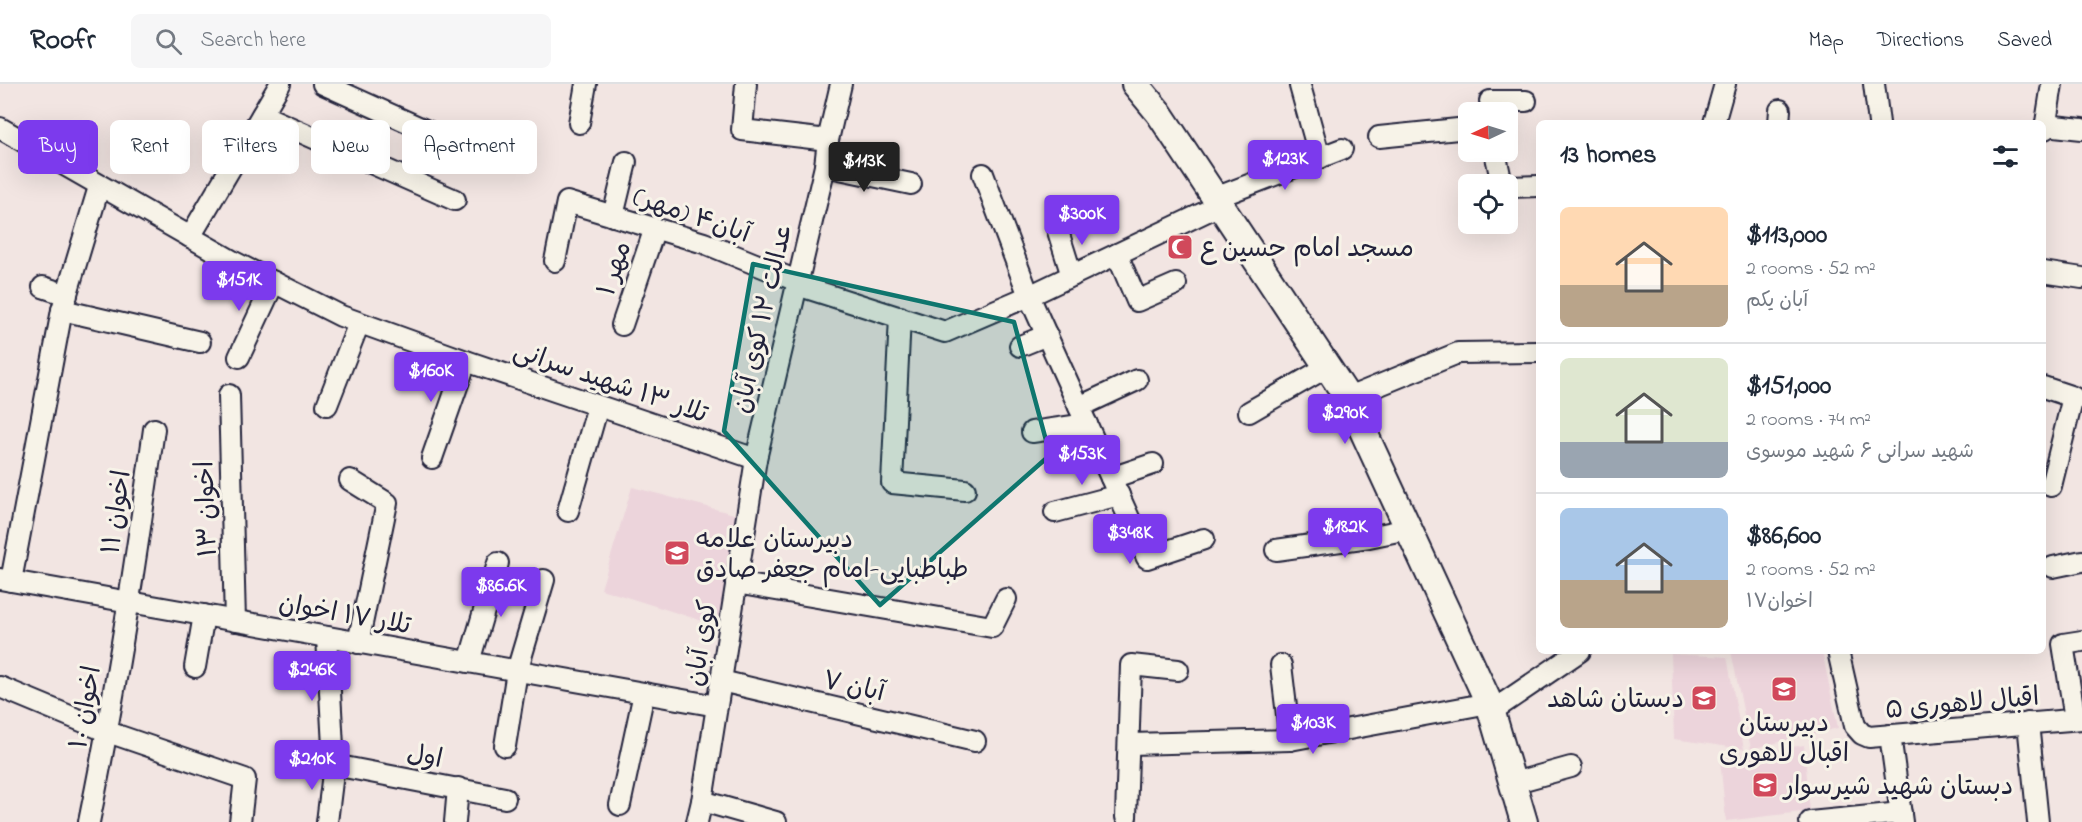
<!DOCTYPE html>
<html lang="en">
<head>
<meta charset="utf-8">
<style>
  :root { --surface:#fff; --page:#f6f6f7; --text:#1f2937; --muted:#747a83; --line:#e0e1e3; --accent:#7c3aed }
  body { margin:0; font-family:"Indie Flower","Playpen Sans Arabic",sans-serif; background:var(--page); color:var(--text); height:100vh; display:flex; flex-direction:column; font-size:22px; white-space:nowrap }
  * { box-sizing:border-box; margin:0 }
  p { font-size:20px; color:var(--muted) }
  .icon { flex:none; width:33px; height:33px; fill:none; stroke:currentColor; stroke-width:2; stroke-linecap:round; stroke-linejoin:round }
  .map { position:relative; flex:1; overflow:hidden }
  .sheet { position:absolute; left:1536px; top:36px; width:510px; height:534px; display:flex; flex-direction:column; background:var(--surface); border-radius:9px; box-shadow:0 6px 24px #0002 }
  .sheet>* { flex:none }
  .guide { position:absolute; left:18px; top:36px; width:570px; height:54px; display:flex; gap:12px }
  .needle { width:39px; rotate:266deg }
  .controls { position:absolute; left:1458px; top:18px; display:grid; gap:12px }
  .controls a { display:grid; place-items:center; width:60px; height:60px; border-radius:9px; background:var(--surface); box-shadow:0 6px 24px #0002; font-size:30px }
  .price { position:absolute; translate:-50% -51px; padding:0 14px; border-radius:6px; background:var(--accent); color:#fff; font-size:20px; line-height:39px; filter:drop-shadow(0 2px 3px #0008) }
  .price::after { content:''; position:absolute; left:50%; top:36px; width:18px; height:14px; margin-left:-9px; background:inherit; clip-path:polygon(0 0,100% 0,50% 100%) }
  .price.current { background:#222; color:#fff }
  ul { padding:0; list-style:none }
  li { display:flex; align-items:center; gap:18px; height:150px; padding:0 24px }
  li+li { border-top:2px solid var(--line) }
  li span { display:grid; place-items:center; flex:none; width:168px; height:120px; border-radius:9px; color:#555 }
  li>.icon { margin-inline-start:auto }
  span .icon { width:72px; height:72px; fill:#fffc; stroke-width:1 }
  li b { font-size:26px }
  h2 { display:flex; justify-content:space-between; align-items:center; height:72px; padding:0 24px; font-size:26px }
  .tag { padding:0 21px; border-radius:9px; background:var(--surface); box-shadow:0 6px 24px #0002; font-size:21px; line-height:54px }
  .tag.current { background:var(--accent); color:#fff }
  header { display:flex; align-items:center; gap:36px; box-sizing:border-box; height:84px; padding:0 30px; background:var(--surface); border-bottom:2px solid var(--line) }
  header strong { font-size:28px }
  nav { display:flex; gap:33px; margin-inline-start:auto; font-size:21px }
  .search { width:420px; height:54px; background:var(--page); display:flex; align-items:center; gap:15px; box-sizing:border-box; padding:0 21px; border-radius:9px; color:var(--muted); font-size:22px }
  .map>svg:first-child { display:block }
  .built { fill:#ecd4db }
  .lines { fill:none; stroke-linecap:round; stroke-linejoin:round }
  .minor-casing { stroke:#22223b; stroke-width:24 }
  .major-casing { stroke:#22223b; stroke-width:30 }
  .minor { stroke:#f7f3e8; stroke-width:20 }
  .major { stroke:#f7f3e8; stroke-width:26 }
  .marked { fill:#0f766e; fill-opacity:0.2; stroke:#0f766e; stroke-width:4.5; stroke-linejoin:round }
  .labels { text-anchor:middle; stroke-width:6; stroke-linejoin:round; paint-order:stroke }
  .street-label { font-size:26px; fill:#22223b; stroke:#f7f3e8 }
  .poi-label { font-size:26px; fill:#22223b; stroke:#f7f3e8; text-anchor:start }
</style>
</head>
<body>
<header>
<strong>Roofr</strong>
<div class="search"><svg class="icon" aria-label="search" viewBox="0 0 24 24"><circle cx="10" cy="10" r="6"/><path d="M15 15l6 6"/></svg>Search here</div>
<nav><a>Map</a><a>Directions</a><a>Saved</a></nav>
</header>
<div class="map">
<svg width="2082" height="738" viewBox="0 0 2082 738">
  <rect width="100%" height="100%" fill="#f2e5e2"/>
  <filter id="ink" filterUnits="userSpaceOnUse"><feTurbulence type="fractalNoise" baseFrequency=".0167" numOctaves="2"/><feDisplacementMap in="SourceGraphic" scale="12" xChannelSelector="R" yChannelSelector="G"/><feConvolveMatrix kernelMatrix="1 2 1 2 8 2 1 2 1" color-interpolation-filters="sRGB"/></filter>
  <g filter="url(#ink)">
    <g class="built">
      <path d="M632 403 749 434 728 545 601 505Z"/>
      <path d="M1731 567H1822L1838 644 1751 665Z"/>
      <path d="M1671 570 1727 573 1744 665 1674 655Z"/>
      <path d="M1804 661 1810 727 1726 737 1720 675Z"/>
    </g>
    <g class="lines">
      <g class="minor-casing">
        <g id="minor">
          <path d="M323 0 465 64"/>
          <path d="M746 0 742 46 828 56"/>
          <path d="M1874 0 1879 39"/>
          <path d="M1300 2 1320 74"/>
          <path d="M1490 17H1526"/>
          <path d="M262 31 455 116"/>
          <path d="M579 39 586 0"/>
          <path d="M1714 39 1725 0"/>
          <path d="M1779 39 1780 26"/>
          <path d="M2045 41 2082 45"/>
          <path d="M0 44 234 178 341 232 466 277 756 375"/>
          <path d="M2043 45H2045L2052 0"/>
          <path d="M1379 53 1468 44"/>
          <path d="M1495 68 1502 100"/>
          <path d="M825 82 911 100"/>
          <path d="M983 90 1029 212 1111 394 1153 380"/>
          <path d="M1508 103 1539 102"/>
          <path d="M1215 114 1342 65"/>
          <path d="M613 132 626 78"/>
          <path d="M1057 144 1072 192"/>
          <path d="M190 153 280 0"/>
          <path d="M1117 170 1137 217 1176 200"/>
          <path d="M555 177 567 118 704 159 797 197"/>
          <path d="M2043 188 2082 194"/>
          <path d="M797 201 945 248 1029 212 1220 121"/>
          <path d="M43 203 67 211"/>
          <path d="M62 226 200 258"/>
          <path d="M900 233 892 399 965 406"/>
          <path d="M622 241 655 144"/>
          <path d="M1020 262 1047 251"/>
          <path d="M239 273 274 198"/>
          <path d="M2043 303 2073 313 2051 402"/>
          <path d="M229 311 235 537"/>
          <path d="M1348 314 1458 269 1539 268"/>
          <path d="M327 321 359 239"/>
          <path d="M1079 323 1137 296"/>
          <path d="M1249 328 1327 283"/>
          <path d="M1032 348 1087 340"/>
          <path d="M432 374 466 277"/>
          <path d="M1111 394 1147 474 1204 455"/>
          <path d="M350 396 387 419 358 559"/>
          <path d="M568 427 598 322"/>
          <path d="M1055 428 1119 411"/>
          <path d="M1276 466 1369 453 1408 445"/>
          <path d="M2053 483 2082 477"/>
          <path d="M0 495 717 622"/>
          <path d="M11 497 62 226 99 103"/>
          <path d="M736 499 992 543 1006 515"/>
          <path d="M1838 567 1855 642 1862 650 1869 653 2082 635"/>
          <path d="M469 578 498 479"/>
          <path d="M1281 581 1290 656"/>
          <path d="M195 583 204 531"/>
          <path d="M721 597 975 657"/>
          <path d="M0 603 108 648 245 695 240 738"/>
          <path d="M1492 627 1580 567"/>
          <path d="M2075 635 2063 560 2082 557"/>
          <path d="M2028 639 2038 738"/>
          <path d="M1890 651 1902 738"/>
          <path d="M1130 660 1290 656 1489 619"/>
          <path d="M505 662 517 587 544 496"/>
          <path d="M334 681 505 714"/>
          <path d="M1513 699 1571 683"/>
          <path d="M702 717 776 738"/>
          <path d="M620 721 644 609"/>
          <path d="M1126 733 1131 581 1178 586"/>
          <path d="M89 738C116 608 136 477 154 345"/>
          <path d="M327 738 334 681 327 553"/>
          <path d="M455 738 458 704"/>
          <path d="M697 738 702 717 756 375 825 82 828 56 841 0"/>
          <path d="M1810 738 1901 729"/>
        </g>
      </g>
      <g class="major-casing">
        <path id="major" d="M1135 0 1159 29 1348 314 1489 619 1524 738"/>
      </g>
      <use href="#minor" class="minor"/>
      <use href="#major" class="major"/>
    </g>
  </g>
  <path class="marked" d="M753 180 1014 238 1050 371 880 521 724 347Z"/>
  <defs>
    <g id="mosque-square" transform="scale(1.35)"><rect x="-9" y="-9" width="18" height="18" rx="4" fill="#d1495b" stroke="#f7f3e8"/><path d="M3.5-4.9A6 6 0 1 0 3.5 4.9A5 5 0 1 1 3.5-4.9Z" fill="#fff"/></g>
    <g id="school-square" transform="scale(1.35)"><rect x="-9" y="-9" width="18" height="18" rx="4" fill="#d1495b" stroke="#f7f3e8"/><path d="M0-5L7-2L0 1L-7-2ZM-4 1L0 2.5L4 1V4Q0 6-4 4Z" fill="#fff"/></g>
  </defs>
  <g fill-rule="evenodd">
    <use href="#mosque-square" x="1180" y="163"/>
    <use href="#school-square" x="677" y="469"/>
    <use href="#school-square" x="1784" y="605"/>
    <use href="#school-square" x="1704" y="614"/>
    <use href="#school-square" x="1765" y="701"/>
  </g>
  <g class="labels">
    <g class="street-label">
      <text transform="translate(692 130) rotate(19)" y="9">آبان۴ (مهر)</text>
      <text transform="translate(613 184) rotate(-71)" y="9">مهر ۱</text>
      <text transform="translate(761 234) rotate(-77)" y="9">عدالت ۱۲ کوی آبان</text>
      <text transform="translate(611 297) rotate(19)" y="9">تلار ۱۳ شهید سرانی</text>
      <text transform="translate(205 425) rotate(-92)" y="9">اخوان ۱۳</text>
      <text transform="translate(115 428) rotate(-82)" y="9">اخوان ۱۱</text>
      <text transform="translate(345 529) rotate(10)" y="9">تلار ۱۷ اخوان</text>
      <text transform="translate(700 559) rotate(-81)" y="9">کوی آبان</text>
      <text transform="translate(854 601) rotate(13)" y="9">آبان ۷</text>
      <text transform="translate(1962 618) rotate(-5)" y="9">اقبال لاهوری ۵</text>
      <text transform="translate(84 623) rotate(-80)" y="9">اخوان ۱۰</text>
      <text transform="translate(425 671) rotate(11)" y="9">اول</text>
    </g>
    <g class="poi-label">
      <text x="1200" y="172">مسجد امام حسین ع</text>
      <text x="696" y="463">دبیرستان علامه<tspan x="696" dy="30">طباطبایی-امام جعفر صادق</tspan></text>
      <text x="1684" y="623" text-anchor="end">دبستان شاهد</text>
      <text x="1784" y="647" text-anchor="middle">دبیرستان<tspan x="1784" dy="30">اقبال لاهوری</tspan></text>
      <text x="1784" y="710">دبستان شهید شیرسوار</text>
    </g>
  </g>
</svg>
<div class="controls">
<a><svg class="needle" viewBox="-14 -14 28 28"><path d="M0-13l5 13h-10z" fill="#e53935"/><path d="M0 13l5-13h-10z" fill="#747a83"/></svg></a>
<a><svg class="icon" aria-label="locate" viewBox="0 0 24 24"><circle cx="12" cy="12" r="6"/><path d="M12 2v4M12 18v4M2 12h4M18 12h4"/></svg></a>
</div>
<b class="price" style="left:1285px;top:107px">$123K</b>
<b class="price current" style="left:864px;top:109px">$113K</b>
<b class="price" style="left:1082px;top:162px">$300K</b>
<b class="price" style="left:239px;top:228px">$151K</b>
<b class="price" style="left:431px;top:319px">$160K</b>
<b class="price" style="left:1345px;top:361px">$290K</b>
<b class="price" style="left:1082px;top:402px">$153K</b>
<b class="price" style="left:1345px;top:475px">$182K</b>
<b class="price" style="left:1130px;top:481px">$348K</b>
<b class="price" style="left:501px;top:534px">$86.6K</b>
<b class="price" style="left:312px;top:618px">$246K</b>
<b class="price" style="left:1313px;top:671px">$103K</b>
<b class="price" style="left:312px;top:707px">$210K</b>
<div class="guide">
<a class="tag current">Buy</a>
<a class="tag">Rent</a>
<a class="tag">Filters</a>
<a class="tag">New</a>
<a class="tag">Apartment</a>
</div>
<section class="sheet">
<h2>13 homes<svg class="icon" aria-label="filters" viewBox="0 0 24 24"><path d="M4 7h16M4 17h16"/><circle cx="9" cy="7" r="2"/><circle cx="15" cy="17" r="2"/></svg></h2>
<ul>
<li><span style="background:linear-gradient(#ffd9b3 65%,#b9a48a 0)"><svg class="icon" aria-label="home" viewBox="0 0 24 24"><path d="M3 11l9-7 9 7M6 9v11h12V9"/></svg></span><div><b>$113,000</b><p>2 rooms · 52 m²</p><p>آبان یکم</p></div></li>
<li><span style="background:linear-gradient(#dfe7d0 70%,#9aa5b1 0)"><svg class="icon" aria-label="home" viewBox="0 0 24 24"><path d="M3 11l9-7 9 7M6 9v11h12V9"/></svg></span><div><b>$151,000</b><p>2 rooms · 74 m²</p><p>شهید سرانی ۶ شهید موسوی</p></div></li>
<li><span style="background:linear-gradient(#a9c7e8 60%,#b9a48a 0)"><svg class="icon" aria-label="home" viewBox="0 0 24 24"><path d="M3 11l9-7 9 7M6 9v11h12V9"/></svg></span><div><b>$86,600</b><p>2 rooms · 52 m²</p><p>اخوان۱۷</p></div></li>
</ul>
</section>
</div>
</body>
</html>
